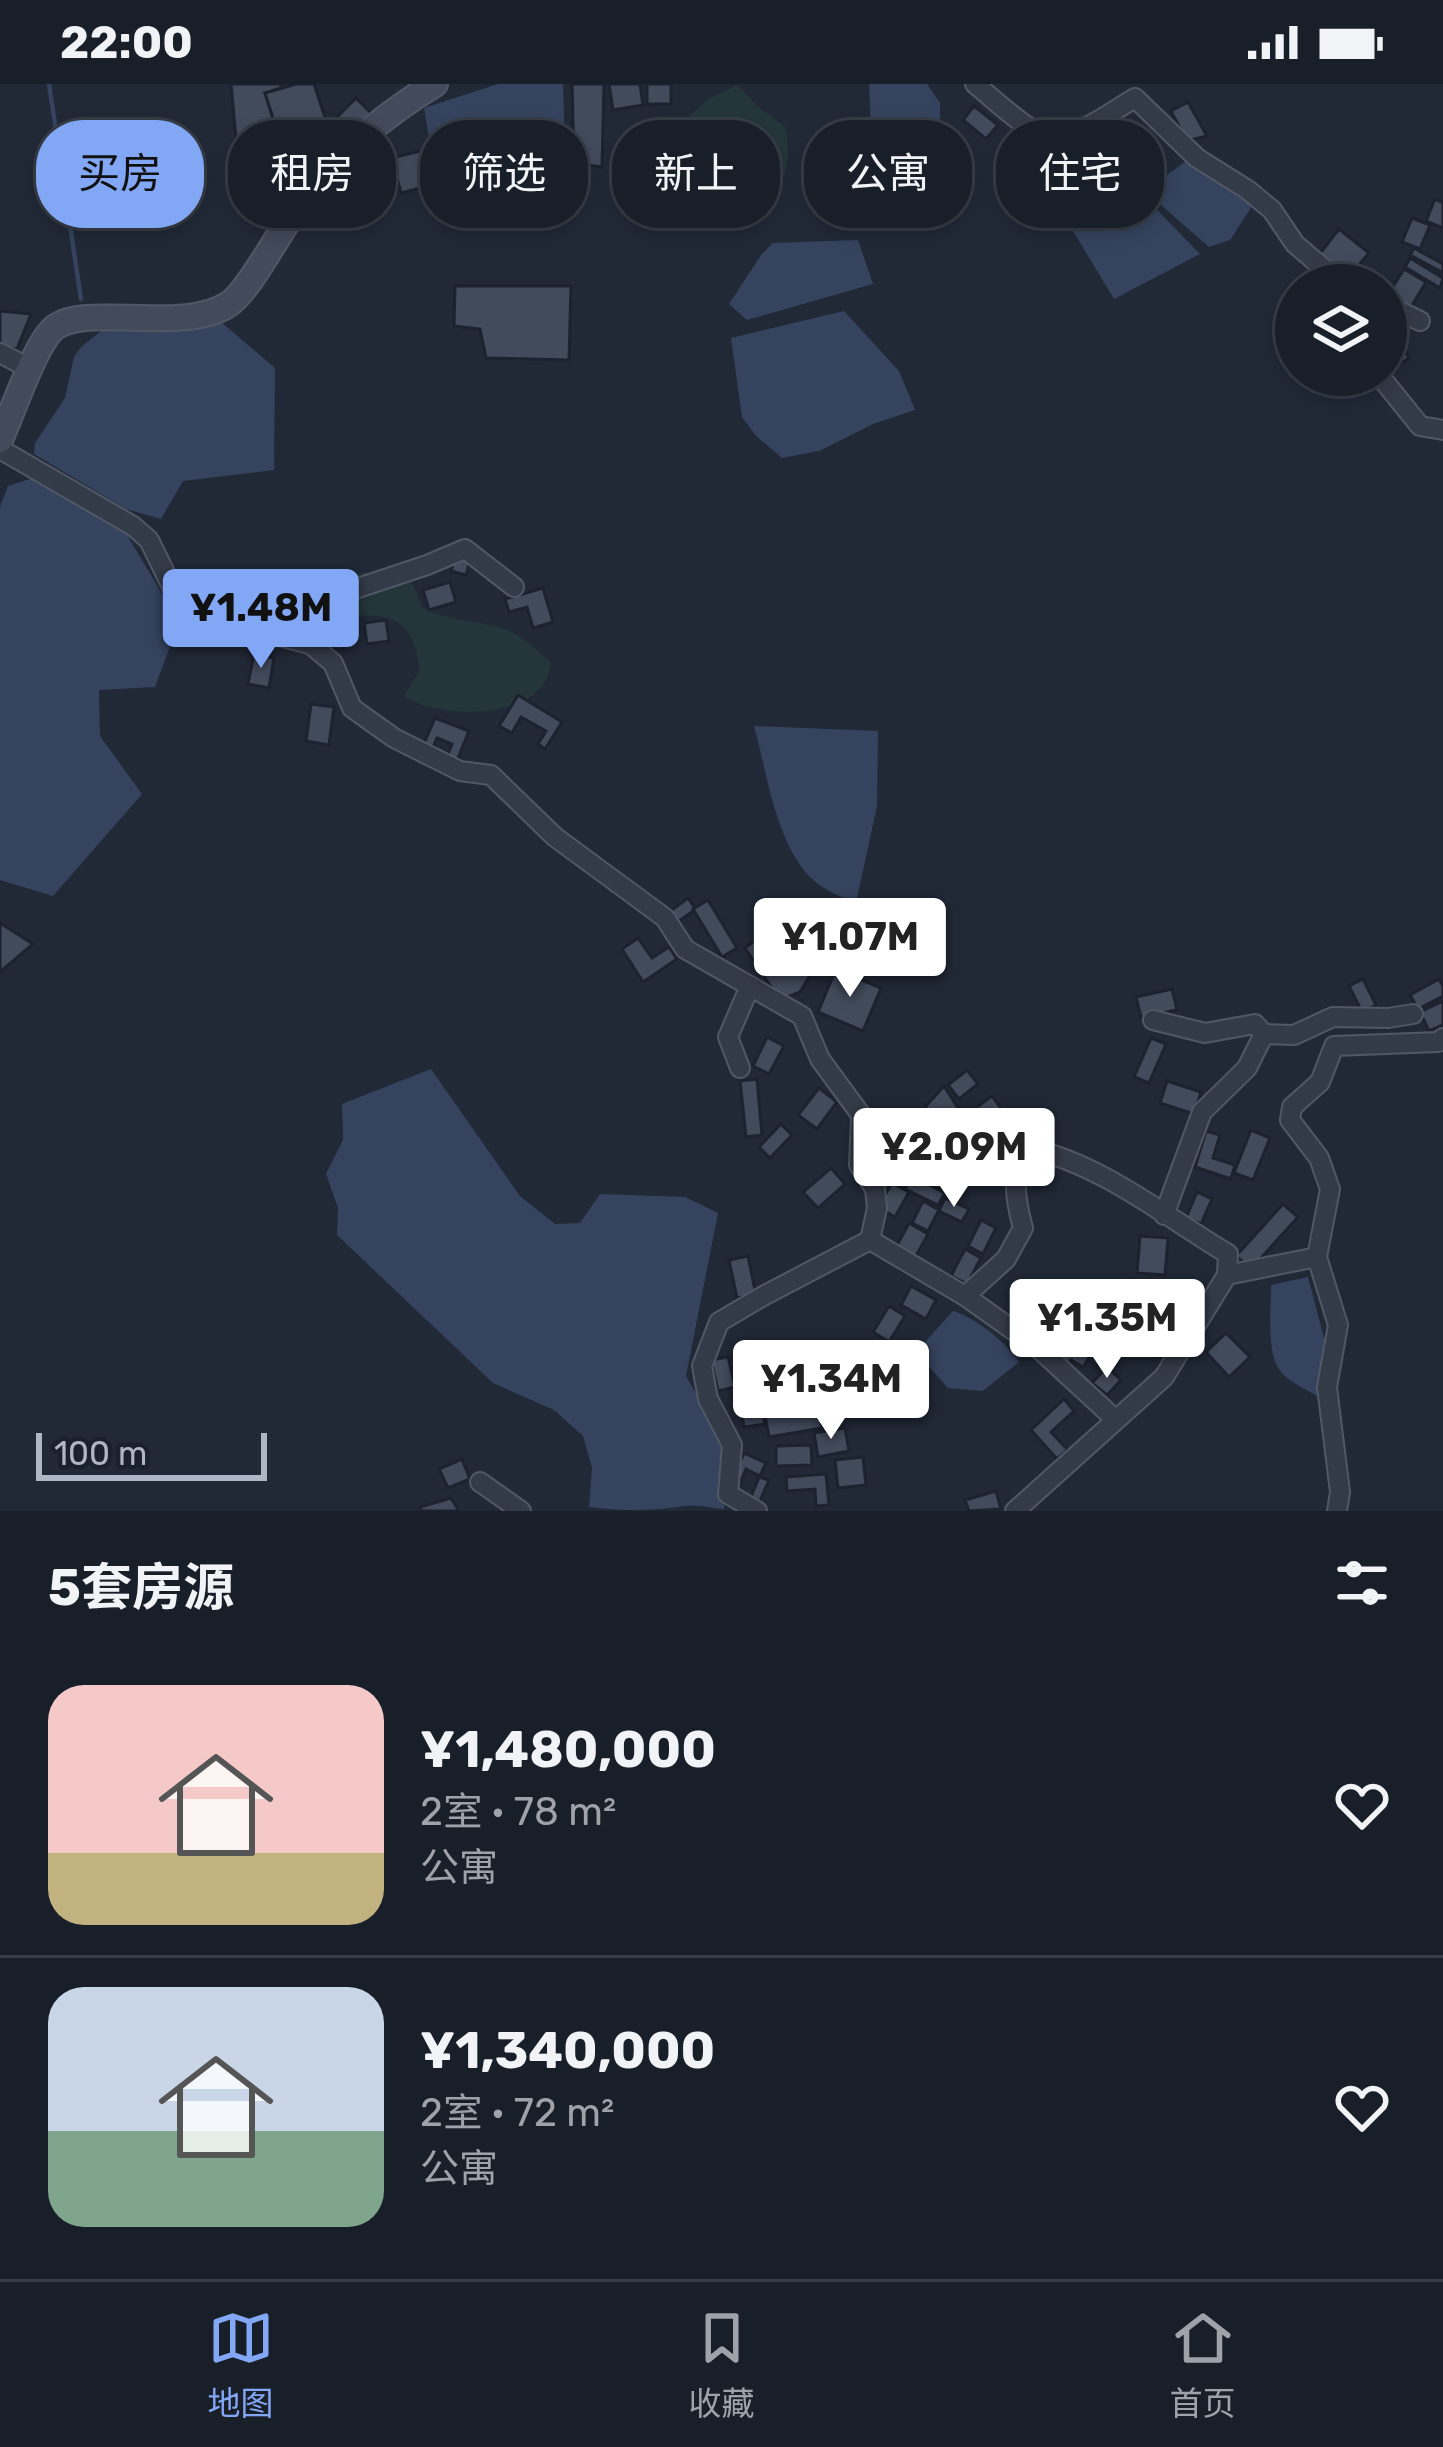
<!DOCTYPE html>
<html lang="zh">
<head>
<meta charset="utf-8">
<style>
  :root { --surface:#191f29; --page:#222731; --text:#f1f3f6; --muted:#9fa2a8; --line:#373d46; --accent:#82a7f5 }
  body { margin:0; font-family:Rubik,"Noto Sans SC",sans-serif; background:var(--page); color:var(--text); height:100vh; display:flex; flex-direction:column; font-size:45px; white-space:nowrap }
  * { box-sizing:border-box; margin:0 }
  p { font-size:39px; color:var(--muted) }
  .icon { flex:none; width:66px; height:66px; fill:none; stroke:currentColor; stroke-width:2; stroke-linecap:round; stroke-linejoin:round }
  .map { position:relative; height:1427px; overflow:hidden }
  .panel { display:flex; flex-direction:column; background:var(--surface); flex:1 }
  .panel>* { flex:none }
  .guide { position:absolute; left:36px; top:36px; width:1371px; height:108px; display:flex; gap:24px }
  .buttons { position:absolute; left:1275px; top:180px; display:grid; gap:24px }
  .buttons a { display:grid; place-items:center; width:132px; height:132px; border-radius:50%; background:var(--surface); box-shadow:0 6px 18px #0003,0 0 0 3px var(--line); font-size:60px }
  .scale { position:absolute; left:36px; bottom:30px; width:231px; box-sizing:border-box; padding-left:12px; border:6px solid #aeb5c4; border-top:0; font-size:33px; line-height:42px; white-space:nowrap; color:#aeb5c4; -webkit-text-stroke:9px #1a202c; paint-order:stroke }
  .price { position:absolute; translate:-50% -102px; padding:0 27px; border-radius:12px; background:#fff; color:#222; font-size:39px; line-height:78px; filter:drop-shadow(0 3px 6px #0008) }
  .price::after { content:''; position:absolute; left:50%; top:72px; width:36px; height:27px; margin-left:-18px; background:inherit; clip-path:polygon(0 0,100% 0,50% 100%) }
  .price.active { background:var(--accent); color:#111 }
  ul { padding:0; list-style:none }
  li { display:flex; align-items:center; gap:36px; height:300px; padding:0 48px }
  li+li { border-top:3px solid var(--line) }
  li span { display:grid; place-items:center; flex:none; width:336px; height:240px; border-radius:36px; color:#555 }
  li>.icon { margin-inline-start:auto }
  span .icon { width:144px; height:144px; fill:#fffc; stroke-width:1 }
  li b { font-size:51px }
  h2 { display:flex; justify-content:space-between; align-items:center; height:144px; padding:0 48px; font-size:51px }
  .tag { padding:0 42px; border-radius:48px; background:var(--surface); box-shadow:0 6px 18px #0003,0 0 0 3px var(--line); font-size:42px; line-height:108px }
  .tag.active { background:var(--accent); color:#111 }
  .status { display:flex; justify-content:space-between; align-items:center; height:84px; padding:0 60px; background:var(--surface); direction:ltr }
  .status svg { height:33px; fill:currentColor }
  .dock { display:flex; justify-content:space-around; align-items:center; height:168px; border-top:3px solid var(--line); background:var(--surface); font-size:33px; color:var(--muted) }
  .dock a { display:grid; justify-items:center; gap:6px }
  .dock .active { color:var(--accent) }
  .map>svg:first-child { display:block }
  .green { fill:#243639 }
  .water { fill:#35435e }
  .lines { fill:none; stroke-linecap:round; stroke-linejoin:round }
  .stream { stroke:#35435e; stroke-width:4.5 }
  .building { fill:#424b5c; stroke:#1c222e; stroke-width:3 }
  .street-casing { stroke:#515865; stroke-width:22 }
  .secondary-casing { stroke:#515865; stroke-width:28 }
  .street { stroke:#343b48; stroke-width:18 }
  .secondary { stroke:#424a5b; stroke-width:24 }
</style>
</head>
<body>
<div class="status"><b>22:00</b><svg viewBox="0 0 49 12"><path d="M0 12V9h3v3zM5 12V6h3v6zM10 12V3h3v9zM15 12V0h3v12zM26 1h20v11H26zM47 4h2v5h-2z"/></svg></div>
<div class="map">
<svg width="1443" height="1427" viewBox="0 0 1443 1427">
  <rect width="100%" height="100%" fill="#212937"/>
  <g class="green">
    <path d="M737 1 757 22 785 43C794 79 783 118 743 127 719 112 712 113 688 128L676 122 665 109 674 73 670 49 710 14Z"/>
    <path d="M392 486 411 497 423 524C452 537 472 536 501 544 521 549 534 565 550 577 551 637 440 637 404 612L420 586C411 528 389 531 340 532L332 509 334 492Z"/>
  </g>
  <g class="water">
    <path d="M498 0H563L566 104 464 107 434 83 424 24Z"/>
    <path d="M869 0H927L940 19V62L913 87 873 85Z"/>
    <path d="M1186 77 1254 119 1230 156 1209 163 1145 107Z"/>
    <path d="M1130 98 1200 170 1114 215 1069 140Z"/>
    <path d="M858 156 873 200 747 236 729 220 761 171 773 159Z"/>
    <path d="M844 227 899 287 915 326 873 340 819 367 782 374 756 352 742 333 731 254Z"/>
    <path d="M220 237 275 284 274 386 183 397 161 435 126 425 34 370 35 359 65 314 74 273 81 263 101 247H165Z"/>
    <path d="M36 393 127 451 179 538 155 603 99 606 100 652 142 710 53 812 0 796V423L8 402Z"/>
    <path d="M754 642 878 647 877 722 856 819C839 812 821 805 808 791 775 754 767 689 754 642Z"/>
    <path d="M431 985 520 1112 555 1140 580 1139 600 1110 685 1113 718 1129 686 1292 723 1358 724 1425C711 1424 697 1420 685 1422 651 1427 622 1427 589 1423L592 1384 583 1352 554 1326 493 1299 337 1151 338 1124 326 1090 343 1056 342 1020Z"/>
    <path d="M1308 1193 1325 1258 1317 1312C1304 1304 1284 1296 1277 1282 1267 1262 1271 1222 1271 1201Z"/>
    <path d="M953 1227C978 1235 1004 1257 1019 1278L983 1307 948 1304 916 1268Z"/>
  </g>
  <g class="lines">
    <path class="stream" d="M49 0 81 215"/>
  </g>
  <g class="building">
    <path d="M231 0H281V4L265 9 280 56 300 90 275 104 264 62 237 66Z"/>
    <path d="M296 0H314L334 61 294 79 280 56 265 9Z"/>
    <path d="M572 0H604L602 83 574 79Z"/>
    <path d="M609 0H640L643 21 613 26Z"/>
    <rect x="647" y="0" width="24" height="20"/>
    <path d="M356 14 373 31 349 56 331 39Z"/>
    <path d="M1188 18 1207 52 1187 57 1171 27Z"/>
    <path d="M974 22 998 41 986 55 963 36Z"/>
    <path d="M378 63 390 97 366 105 354 72Z"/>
    <path d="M420 67 429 102 401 109 392 74Z"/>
    <path d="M340 92 357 112 336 130 318 110Z"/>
    <path d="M759 103 760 129 745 130V119H727L728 128 716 129 715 105Z"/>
    <path d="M1435 115 1443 119V144L1426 137Z"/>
    <path d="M1412 134 1430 141 1420 165 1402 158Z"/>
    <path d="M1339 145 1369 169 1347 195 1318 172Z"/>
    <path d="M1414 164 1443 180V189L1410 171Z"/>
    <path d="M1410 174 1443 194 1440 204 1405 183Z"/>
    <path d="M1404 185 1426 198 1408 228 1386 214Z"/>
    <path d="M455 202H571L569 276 486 274 480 245 454 242Z"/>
    <path d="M0 227 31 230 17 265 2 263 0 258Z"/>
    <path d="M1386 261 1390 268 1401 261 1409 274 1386 288Z"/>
    <path d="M455 472 470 477 466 491 451 487Z"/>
    <path d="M450 498 456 518 429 526 423 506Z"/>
    <path d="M235 502 261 508 259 518 271 520 266 543 254 541 257 526 230 520 227 533 218 531 223 512 232 514Z"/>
    <path d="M543 504 553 538 533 544 527 523 509 528 505 515Z"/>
    <path d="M386 536 389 557 367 560 364 539Z"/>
    <path d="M318 541 344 542 343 565 317 564Z"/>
    <path d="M254 570 274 574 269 604 248 600Z"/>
    <path d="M518 611 562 638 545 665 538 660 546 647 521 633 512 649 499 642Z"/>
    <path d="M311 620 334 623 329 661 306 657Z"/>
    <path d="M435 634 469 647 456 679 446 675 452 660 437 654 432 666 423 662Z"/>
    <path d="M688 814 696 825 672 842 665 831Z"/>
    <path d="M708 816 737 864 722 873 693 825Z"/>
    <path d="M0 839 33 860 0 888Z"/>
    <path d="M772 843 815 883 800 908 780 916 745 864Z"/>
    <path d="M638 854 652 874 669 863 677 875 643 898 622 865Z"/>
    <path d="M836 885 881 904 863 947 818 928Z"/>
    <path d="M1363 895 1376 921 1362 928 1349 902Z"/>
    <path d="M1439 895 1443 902V912L1418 925 1410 911Z"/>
    <path d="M1172 905 1177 926 1141 933 1136 913Z"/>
    <path d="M1443 917V941L1429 947 1420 928Z"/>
    <path d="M767 953 784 962 769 990 753 982Z"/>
    <path d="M1151 954 1166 960 1149 999 1134 993Z"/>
    <path d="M967 986 978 1000 959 1015 948 1001Z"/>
    <path d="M757 995 762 1051 746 1053 740 997Z"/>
    <path d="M1167 997 1201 1008 1194 1030 1160 1019Z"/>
    <path d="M944 1002 958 1024 951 1040 937 1034 925 1023Z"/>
    <path d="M819 1004 837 1018 817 1045 798 1031Z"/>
    <path d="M992 1012 1004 1028 981 1046 969 1029Z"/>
    <path d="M939 1037 975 1052 968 1068 943 1057 936 1073 926 1068Z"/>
    <path d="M781 1040 792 1051 770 1074 759 1063Z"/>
    <path d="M1251 1046 1270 1054 1253 1096 1234 1089Z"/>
    <path d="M885 1047 909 1076 892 1091 867 1062Z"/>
    <path d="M1206 1047 1220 1051 1213 1074 1235 1081 1231 1095 1195 1083Z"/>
    <path d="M929 1074 959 1088 950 1106 921 1092Z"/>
    <path d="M831 1084 845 1100 818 1124 803 1108Z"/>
    <path d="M911 1092 945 1109 938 1121 905 1105Z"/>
    <path d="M892 1099 909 1108 895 1133 878 1123Z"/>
    <path d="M1197 1108 1212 1115 1201 1140 1186 1134Z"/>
    <path d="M945 1114 969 1125 962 1138 939 1127Z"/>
    <path d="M923 1117 939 1126 928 1147 912 1139Z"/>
    <path d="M1283 1120 1298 1133 1251 1185 1236 1172Z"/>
    <path d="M981 1136 996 1144 983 1170 968 1162Z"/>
    <path d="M909 1139 928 1150 914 1176 895 1165Z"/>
    <path d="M1140 1152 1168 1154 1165 1191 1137 1189Z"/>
    <path d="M965 1165 981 1174 967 1200 951 1192Z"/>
    <path d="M748 1172 756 1211 737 1214 729 1176Z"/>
    <path d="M1079 1200 1090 1208 1079 1224 1092 1233 1103 1218 1120 1231 1101 1258 1059 1227Z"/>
    <path d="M911 1202 936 1216 926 1235 901 1221Z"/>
    <path d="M889 1222 905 1232 889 1258 873 1248Z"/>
    <path d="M1151 1230 1175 1261 1159 1274 1135 1243Z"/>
    <path d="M1067 1239 1080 1247 1078 1251 1096 1263 1083 1283 1071 1276 1067 1282 1047 1270Z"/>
    <path d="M1226 1249 1250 1273 1229 1293 1206 1268Z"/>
    <path d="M779 1261 785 1280 753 1290 747 1271Z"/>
    <path d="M728 1273 735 1303 718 1307 711 1276Z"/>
    <path d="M1107 1283 1121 1296 1107 1311 1092 1299Z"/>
    <path d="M759 1310 765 1340 744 1343 738 1313Z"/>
    <path d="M1064 1315 1074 1327 1051 1348 1068 1366 1057 1375 1031 1346Z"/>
    <path d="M817 1317 822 1344 769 1353 764 1326Z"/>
    <path d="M845 1344 849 1367 818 1373 814 1349Z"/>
    <path d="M811 1361 812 1381 776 1382V1362Z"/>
    <path d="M744 1369 766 1379 760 1392 746 1385 740 1399 732 1395Z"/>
    <path d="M863 1373 866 1401 838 1404 835 1376Z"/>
    <path d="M462 1375 470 1395 448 1404 439 1385Z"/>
    <path d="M826 1390 829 1421 816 1422 815 1405 787 1407 786 1393Z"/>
    <path d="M759 1393 769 1396 760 1417 751 1413Z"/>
    <path d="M996 1407 1001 1425 969 1427 965 1416Z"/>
    <path d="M451 1414 459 1427H421L420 1423Z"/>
  </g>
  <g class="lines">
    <g class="street-casing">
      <g id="street">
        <path d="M975 0C994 15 1033 54 1056 54 1077 53 1116 25 1135 14L1197 74 1248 106 1272 126 1295 160 1343 201"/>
        <path d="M1386 223H1391L1420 237"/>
        <path d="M0 269 31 285"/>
        <path d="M1379 291 1420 342 1443 346"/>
        <path d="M0 365 133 442 149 456 171 501 186 521 208 534 310 560 333 579 352 624 394 654 460 687 491 691 555 753 665 834 685 865 802 932 820 975 861 1031 859 1081 875 1105 877 1124 870 1156 765 1211 719 1238 702 1282 708 1315 732 1361 728 1410 757 1427"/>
        <path d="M310 560 315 536 340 510 427 481 465 465 514 503"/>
        <path d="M1153 936 1205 949 1255 940 1264 950 1247 984 1202 1028 1164 1131"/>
        <path d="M1264 950 1294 951 1333 933 1388 934 1413 930"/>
        <path d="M740 984 728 953 750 902"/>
        <path d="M870 1156 965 1212 1038 1264 1116 1336"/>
        <path d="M1227 1191 1317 1173"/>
        <path d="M965 1212 1006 1175 1023 1144C1016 1118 1009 1087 1029 1064 1103 1081 1163 1131 1228 1170L1227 1191 1164 1293 1015 1427"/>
        <path d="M480 1398 521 1427"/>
        <path d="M1337 1427 1340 1408 1327 1303 1338 1241 1317 1173 1330 1105 1319 1074 1290 1036 1292 1023 1320 998 1334 962 1438 958 1443 954"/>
      </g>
    </g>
    <g class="secondary-casing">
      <path id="secondary" d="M0 356C12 329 33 267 51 247 79 216 181 252 229 220 248 208 282 144 298 122 333 73 384 31 435 0"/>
    </g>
    <use href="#street" class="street"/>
    <use href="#secondary" class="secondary"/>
  </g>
</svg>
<div class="buttons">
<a><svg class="icon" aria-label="layers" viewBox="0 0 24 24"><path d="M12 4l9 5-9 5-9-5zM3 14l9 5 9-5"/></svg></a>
</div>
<div class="scale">100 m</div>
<b class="price active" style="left:261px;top:587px">¥1.48M</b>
<b class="price" style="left:850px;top:916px">¥1.07M</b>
<b class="price" style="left:954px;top:1126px">¥2.09M</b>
<b class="price" style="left:1107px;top:1297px">¥1.35M</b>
<b class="price" style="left:831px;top:1358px">¥1.34M</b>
<div class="guide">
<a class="tag active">买房</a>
<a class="tag">租房</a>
<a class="tag">筛选</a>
<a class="tag">新上</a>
<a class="tag">公寓</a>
<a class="tag">住宅</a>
</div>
</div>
<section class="panel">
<h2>5套房源<svg class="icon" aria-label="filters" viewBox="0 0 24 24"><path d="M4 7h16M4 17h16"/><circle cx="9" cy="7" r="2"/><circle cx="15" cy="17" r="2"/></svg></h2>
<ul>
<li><span style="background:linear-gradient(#f6c9c9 70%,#c2b280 0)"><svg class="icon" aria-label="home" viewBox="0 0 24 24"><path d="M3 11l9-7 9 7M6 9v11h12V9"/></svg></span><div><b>¥1,480,000</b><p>2室 · 78 m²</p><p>公寓</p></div><svg class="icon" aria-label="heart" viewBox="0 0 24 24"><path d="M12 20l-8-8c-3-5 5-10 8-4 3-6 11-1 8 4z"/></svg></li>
<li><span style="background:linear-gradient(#c9d6e8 60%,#7fa58c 0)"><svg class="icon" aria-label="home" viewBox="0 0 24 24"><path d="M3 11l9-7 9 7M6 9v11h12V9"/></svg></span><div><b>¥1,340,000</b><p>2室 · 72 m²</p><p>公寓</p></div><svg class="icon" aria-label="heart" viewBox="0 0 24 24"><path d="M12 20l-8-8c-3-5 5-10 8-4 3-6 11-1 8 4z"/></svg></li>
</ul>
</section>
<nav class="dock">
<a class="active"><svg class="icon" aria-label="map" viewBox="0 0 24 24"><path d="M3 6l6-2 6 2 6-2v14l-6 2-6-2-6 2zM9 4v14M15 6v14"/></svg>地图</a>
<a><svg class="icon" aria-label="saved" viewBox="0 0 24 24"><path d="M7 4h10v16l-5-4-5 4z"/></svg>收藏</a>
<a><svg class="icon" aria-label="home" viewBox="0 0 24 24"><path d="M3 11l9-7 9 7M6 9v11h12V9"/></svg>首页</a>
</nav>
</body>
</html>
